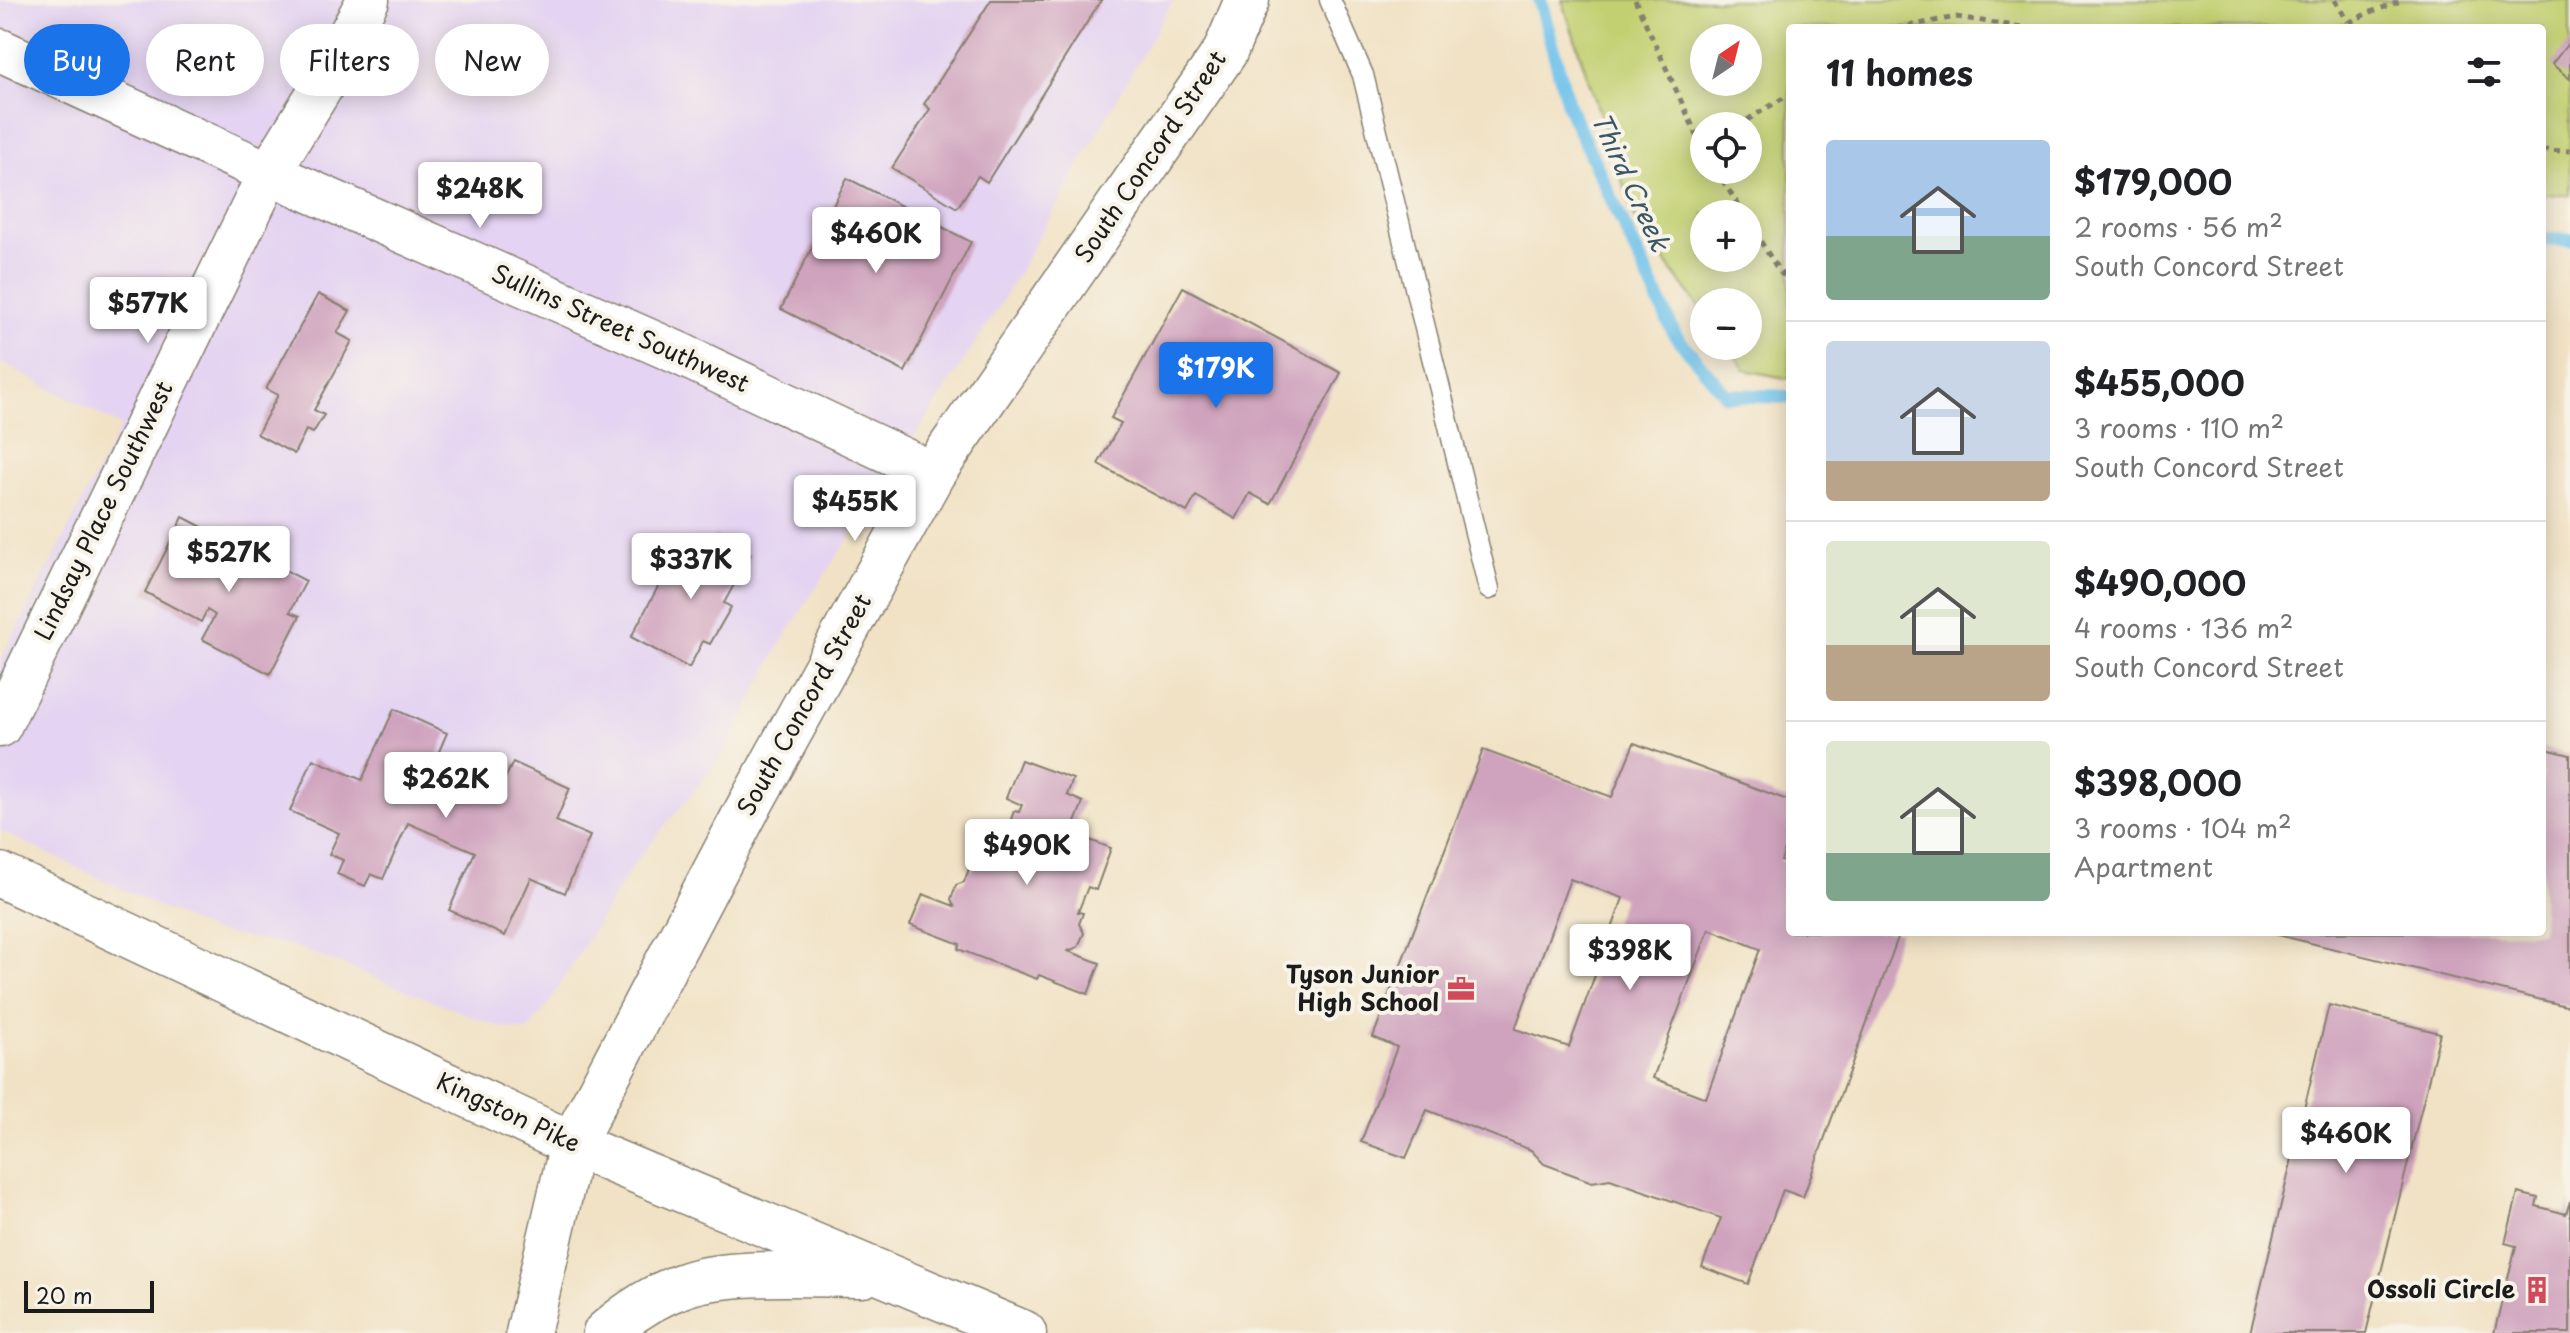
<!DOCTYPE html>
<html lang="en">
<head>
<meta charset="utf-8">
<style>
  :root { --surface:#fff; --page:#f6f6f6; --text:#202124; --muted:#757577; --line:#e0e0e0; --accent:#1a73e8 }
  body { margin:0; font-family:"Playpen Sans",sans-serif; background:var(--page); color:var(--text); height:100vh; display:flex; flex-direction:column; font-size:30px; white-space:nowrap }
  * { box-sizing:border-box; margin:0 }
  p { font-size:26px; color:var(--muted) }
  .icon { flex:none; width:44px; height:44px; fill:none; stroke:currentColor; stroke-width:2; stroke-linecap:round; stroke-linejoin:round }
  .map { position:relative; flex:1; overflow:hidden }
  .panel { position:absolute; left:1786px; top:24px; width:760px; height:912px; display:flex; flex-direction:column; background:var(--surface); border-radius:8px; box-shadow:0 4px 20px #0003 }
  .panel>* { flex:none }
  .banner { position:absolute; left:24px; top:24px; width:760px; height:72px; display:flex; gap:16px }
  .needle { width:52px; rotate:35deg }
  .fabs { position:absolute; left:1690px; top:24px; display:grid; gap:16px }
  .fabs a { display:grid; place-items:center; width:72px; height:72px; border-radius:50%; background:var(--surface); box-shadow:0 4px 20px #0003; font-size:40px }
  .scale { position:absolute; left:24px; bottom:20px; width:130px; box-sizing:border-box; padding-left:8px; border:4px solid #1c1c1c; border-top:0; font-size:22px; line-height:28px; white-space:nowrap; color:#1c1c1c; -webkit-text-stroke:6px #f7f3e8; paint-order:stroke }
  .price { position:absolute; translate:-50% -68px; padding:0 18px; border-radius:8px; background:#fff; color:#222; font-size:26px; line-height:52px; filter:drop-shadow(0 2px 4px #0008) }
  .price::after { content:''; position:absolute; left:50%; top:48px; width:24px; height:18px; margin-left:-12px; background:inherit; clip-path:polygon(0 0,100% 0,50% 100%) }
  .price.selected { background:var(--accent); color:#fff }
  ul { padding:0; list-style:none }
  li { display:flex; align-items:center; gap:24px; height:200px; padding:0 40px }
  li+li { border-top:2px solid var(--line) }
  li span { display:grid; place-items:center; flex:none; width:224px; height:160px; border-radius:8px; color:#555 }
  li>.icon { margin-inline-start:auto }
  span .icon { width:96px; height:96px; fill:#fffc; stroke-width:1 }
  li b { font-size:34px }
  h2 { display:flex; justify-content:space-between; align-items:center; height:96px; padding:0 40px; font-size:34px }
  .tag { padding:0 28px; border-radius:36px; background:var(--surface); box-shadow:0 4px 20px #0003; font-size:28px; line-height:72px }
  .tag.selected { background:var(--accent); color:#fff }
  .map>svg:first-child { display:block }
  .built { fill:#e4d3f2 }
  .green { fill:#c2d071; stroke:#6f7646; stroke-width:2; fill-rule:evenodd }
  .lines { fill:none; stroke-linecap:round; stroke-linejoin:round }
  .stream { stroke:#6fc2eb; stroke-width:14 }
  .building { fill:#cfa3bd; fill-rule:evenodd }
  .lane-casing { stroke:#867f70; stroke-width:23 }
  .street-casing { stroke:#867f70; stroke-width:45 }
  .secondary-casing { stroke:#867f70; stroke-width:47 }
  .primary-casing { stroke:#867f70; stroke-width:47 }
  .path { stroke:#867f70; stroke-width:5; stroke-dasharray:6 6; stroke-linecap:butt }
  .lane { stroke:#fff; stroke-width:20 }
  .street { stroke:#fff; stroke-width:42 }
  .secondary { stroke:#fff; stroke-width:44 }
  .primary { stroke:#fff; stroke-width:44 }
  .labels { text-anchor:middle; stroke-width:8; stroke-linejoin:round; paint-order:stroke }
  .street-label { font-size:24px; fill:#1c1c1c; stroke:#f7f3e8 }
  .poi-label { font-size:24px; font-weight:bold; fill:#1c1c1c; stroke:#f7f3e8; text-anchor:end }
  .water-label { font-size:26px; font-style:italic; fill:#395664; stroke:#f7f3e8 }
</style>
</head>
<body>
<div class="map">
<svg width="2570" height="1333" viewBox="0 0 2570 1333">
  <rect width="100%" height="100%" fill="#f7f3e8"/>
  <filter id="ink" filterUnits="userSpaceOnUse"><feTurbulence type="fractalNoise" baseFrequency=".0125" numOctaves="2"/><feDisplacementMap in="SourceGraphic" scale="16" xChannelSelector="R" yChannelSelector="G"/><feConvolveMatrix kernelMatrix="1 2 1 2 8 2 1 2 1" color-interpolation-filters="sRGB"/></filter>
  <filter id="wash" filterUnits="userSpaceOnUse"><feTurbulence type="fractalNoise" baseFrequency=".006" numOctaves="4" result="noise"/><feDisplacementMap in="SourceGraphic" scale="32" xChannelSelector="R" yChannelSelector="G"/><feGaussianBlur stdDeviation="1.8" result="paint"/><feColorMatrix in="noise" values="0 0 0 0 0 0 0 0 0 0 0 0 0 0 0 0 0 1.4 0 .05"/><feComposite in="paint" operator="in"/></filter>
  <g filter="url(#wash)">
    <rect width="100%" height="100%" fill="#f1e2c5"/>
    <path class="built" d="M0 0H1173L997 310 785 636 722 757 633 865 548 1005 528 1031 499 1027 294 946 210 931 0 831V662L121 426 0 362Z"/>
    <path class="green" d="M1562 0H2570V195L2542 194V28H1790V379L1745 370 1728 346H1748V302H1704V314L1636 222ZM1704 38H1748V82H1704ZM1704 126H1748V170H1704ZM1704 214H1748V258H1704Z"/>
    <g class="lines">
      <g class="stream">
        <path d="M1540 0 1569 108 1675 335 1726 395 1790 397"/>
        <path d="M2542 239 2570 240"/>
      </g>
    </g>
    <g id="blocks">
      <g class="building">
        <path d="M991 0H1101L987 182 978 176 957 208 892 168 930 109 924 104Z"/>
        <path d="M2570 41V79L2552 64Z"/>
        <path d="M847 178 971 242 905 372 781 309Z"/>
        <path d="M1183 287 1341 373 1270 504 1250 493 1236 519 1196 496 1187 512 1098 464 1121 423 1111 418Z"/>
        <path d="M318 294 350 311 337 333 352 341 314 410 324 415 313 433 306 430 294 454 257 434 278 395 266 389Z"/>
        <path d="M183 517 306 581 290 612 300 616 270 674 202 639 215 615 207 610 201 622 145 592Z"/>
        <path d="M715 536 750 555 724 603 731 607 710 644 703 641 689 668 631 637 681 544 704 557Z"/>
        <path d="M394 709 447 733 437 756 502 785 513 762 570 788 556 821 590 836 565 893 531 878 505 936 449 910 475 852 408 823 383 879 371 874 365 886 337 874 343 860 329 854 339 833 290 811 313 759 362 780Z"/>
        <path d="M1634 743 1790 801V835L1781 861 1790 864V932H1900L1803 1197 1783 1190 1748 1284 1702 1267 1721 1218 1610 1179 1592 1182 1544 1164 1531 1150 1427 1110 1406 1158 1361 1142 1397 1047 1373 1037 1483 750 1612 797ZM1570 879 1623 898 1569 1047 1515 1029ZM1709 929 1760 949 1706 1098 1653 1078Z"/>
        <path d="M2542 748 2570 755V1007L2270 933 2542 932Z"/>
        <path d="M1021 760 1073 779 1067 795 1083 802 1071 833 1111 848 1096 890 1088 887 1078 912 1083 913 1079 924 1084 933 1078 947 1068 951 1100 963 1088 994 1039 975 1037 979 958 949 960 944 910 925 923 894 954 906 951 899 956 885 964 882 969 869 973 870 991 824 1007 831 1014 811 1019 812 1022 805 1006 798Z"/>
        <path d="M2329 1005 2440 1033 2366 1333H2250Z"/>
        <path d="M2518 1193 2538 1198 2536 1206 2566 1214 2570 1201V1333H2494L2516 1246 2505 1243Z"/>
      </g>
    </g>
  </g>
  <g filter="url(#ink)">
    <use href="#blocks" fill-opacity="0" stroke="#867f70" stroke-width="2"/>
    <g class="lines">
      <g class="lane-casing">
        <path id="lane" d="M1330 0 1363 75 1489 589"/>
      </g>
      <g class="street-casing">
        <g id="street">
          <path d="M0 50 269 173 678 353 933 473"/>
          <path d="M0 726 269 173 321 88 368 0"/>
        </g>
      </g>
      <g class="secondary-casing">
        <path id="secondary" d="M572 1144 747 810 933 473 1225 52 1247 0"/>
      </g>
      <g class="primary-casing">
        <g id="primary">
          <path d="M0 875 572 1144 1024 1333"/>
          <path d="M528 1333 572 1144"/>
          <path d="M605 1333C628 1313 655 1295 684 1285 728 1269 814 1275 863 1275"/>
        </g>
      </g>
      <g class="path">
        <path d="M1635 0 1704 151"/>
        <path d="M2335 0 2348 22"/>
        <path d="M1897 28 1956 17 2028 28"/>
        <path d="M2338 28 2368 13 2404 0"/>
        <path d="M1737 126 1790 94"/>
        <path d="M2542 150 2570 151"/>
        <path d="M1716 170 1744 214"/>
        <path d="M1748 221 1779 271 1790 281"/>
      </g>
      <use href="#lane" class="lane"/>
      <use href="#street" class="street"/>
      <use href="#secondary" class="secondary"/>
      <use href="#primary" class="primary"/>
    </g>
  </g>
  <defs>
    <g id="office-bare" transform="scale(2.16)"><path d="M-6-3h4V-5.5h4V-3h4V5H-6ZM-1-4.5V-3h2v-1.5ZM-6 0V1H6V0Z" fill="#d1495b" stroke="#f7f3e8" stroke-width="2.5" paint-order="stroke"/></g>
    <g id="building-bare" transform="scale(2.16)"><path d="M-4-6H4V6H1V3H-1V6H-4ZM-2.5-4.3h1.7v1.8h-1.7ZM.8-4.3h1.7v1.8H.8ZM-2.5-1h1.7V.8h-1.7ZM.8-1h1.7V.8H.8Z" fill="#d1495b" stroke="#f7f3e8" stroke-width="2.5" paint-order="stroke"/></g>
  </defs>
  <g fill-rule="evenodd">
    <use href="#office-bare" x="1461" y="989"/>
    <use href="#building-bare" x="2537" y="1290"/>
  </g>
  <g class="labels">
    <g class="street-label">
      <text transform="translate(1151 157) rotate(-56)" y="8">South Concord Street</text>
      <text transform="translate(620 329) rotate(24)" y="8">Sullins Street Southwest</text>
      <text transform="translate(104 511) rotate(-64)" y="8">Lindsay Place Southwest</text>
      <text transform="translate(805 705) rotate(-61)" y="8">South Concord Street</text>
      <text transform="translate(508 1113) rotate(25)" y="8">Kingston Pike</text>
    </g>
    <g class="poi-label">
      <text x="1439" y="983">Tyson Junior<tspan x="1439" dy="28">High School</tspan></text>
      <text x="2515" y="1298">Ossoli Circle</text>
    </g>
    <g class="water-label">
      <text transform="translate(1630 182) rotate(65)" y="9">Third Creek</text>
    </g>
  </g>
</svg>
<div class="fabs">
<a><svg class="needle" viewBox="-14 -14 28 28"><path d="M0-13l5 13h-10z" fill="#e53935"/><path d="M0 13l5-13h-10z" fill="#757577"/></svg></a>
<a><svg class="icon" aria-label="locate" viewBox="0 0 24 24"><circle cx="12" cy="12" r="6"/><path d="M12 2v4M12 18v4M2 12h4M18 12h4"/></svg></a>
<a>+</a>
<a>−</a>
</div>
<div class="scale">20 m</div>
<b class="price" style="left:480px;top:230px">$248K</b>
<b class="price" style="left:876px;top:275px">$460K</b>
<b class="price" style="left:148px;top:345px">$577K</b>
<b class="price selected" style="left:1216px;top:410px">$179K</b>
<b class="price" style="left:855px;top:543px">$455K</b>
<b class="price" style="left:229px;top:594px">$527K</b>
<b class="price" style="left:691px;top:601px">$337K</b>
<b class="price" style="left:446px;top:820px">$262K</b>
<b class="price" style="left:1027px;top:887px">$490K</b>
<b class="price" style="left:1630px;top:992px">$398K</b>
<b class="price" style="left:2346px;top:1175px">$460K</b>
<div class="banner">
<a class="tag selected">Buy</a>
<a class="tag">Rent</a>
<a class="tag">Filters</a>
<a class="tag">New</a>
</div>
<section class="panel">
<h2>11 homes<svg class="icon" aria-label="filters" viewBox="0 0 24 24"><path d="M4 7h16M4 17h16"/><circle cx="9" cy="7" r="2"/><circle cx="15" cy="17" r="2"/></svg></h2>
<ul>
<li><span style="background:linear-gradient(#a9c7e8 60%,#7fa58c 0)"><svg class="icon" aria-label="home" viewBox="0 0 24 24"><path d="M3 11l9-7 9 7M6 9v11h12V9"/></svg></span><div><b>$179,000</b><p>2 rooms · 56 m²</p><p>South Concord Street</p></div></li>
<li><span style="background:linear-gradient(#c9d6e8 75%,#b9a48a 0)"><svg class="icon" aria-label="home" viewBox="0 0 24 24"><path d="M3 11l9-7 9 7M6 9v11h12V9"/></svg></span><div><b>$455,000</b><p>3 rooms · 110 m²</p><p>South Concord Street</p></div></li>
<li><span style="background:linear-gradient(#dfe7d0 65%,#b9a48a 0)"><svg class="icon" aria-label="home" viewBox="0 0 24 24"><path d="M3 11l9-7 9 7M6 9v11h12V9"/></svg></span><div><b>$490,000</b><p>4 rooms · 136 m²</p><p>South Concord Street</p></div></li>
<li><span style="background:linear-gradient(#dfe7d0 70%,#7fa58c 0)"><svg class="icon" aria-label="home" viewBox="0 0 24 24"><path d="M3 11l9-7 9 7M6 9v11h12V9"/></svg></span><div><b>$398,000</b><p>3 rooms · 104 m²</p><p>Apartment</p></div></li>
</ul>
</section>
</div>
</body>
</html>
